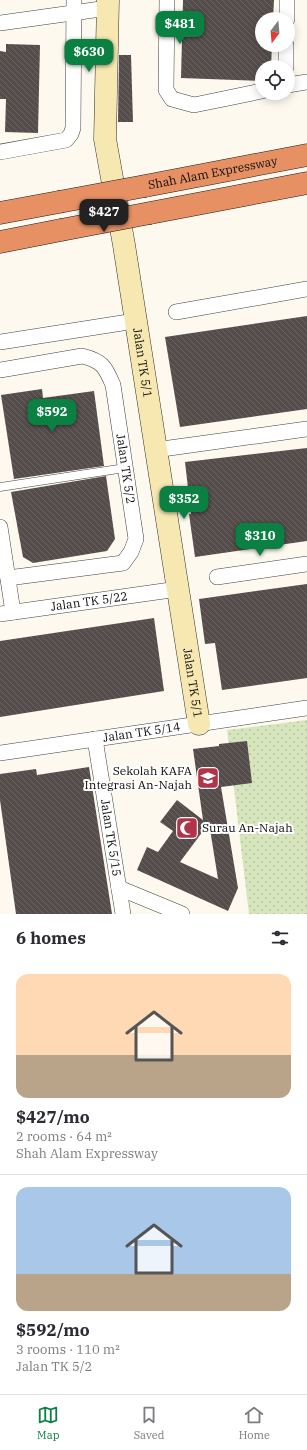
<!DOCTYPE html>
<html lang="en">
<head>
<meta charset="utf-8">
<style>
  :root { --surface:#fff; --page:#f7f7f7; --text:#2b2b33; --muted:#7c7c81; --line:#e1e1e2; --accent:#0b8043 }
  body { margin:0; font-family:"IBM Plex Serif",serif; background:var(--page); color:var(--text); height:100vh; display:flex; flex-direction:column; font-size:15px; white-space:nowrap }
  * { box-sizing:border-box; margin:0 }
  p { font-size:13px; color:var(--muted) }
  .icon { flex:none; width:22px; height:22px; fill:none; stroke:currentColor; stroke-width:2; stroke-linecap:round; stroke-linejoin:round }
  .map { position:relative; height:914px; overflow:hidden }
  .details { display:flex; flex-direction:column; background:var(--surface); flex:1 }
  .details>* { flex:none }
  .needle { width:26px; rotate:196deg }
  .buttons { position:absolute; left:255px; top:12px; display:grid; gap:8px }
  .buttons a { display:grid; place-items:center; width:40px; height:40px; border-radius:50%; background:var(--surface); box-shadow:0 2px 10px #0003; font-size:20px }
  .price { position:absolute; translate:-50% -34px; padding:0 9px; border-radius:8px; background:var(--accent); color:#fff; font-size:13px; line-height:26px; filter:drop-shadow(0 1px 2px #0008) }
  .price::after { content:''; position:absolute; left:50%; top:24px; width:12px; height:9px; margin-left:-6px; background:inherit; clip-path:polygon(0 0,100% 0,50% 100%) }
  .price.active { background:#222; color:#fff }
  ul { padding:0; list-style:none }
  li { display:grid; align-content:center; gap:8px; height:212px; padding:0 16px }
  li+li { border-top:1px solid var(--line) }
  li span { display:grid; place-items:center; height:124px; border-radius:12px; color:#555 }
  li>.icon { margin-inline-start:auto }
  span .icon { width:72px; height:72px; fill:#fffc; stroke-width:1 }
  li b { font-size:17px }
  h2 { display:flex; justify-content:space-between; align-items:center; height:48px; padding:0 16px; font-size:17px }
  .menu { display:flex; justify-content:space-around; align-items:center; height:56px; border-top:1px solid var(--line); background:var(--surface); font-size:11px; color:var(--muted) }
  .menu a { display:grid; justify-items:center; gap:2px }
  .menu .active { color:var(--accent) }
  .map>svg:first-child { display:block }
  .park { fill:url(#park-dots) }
  .building { fill:url(#building-back-hatch); fill-rule:evenodd }
  .lines { fill:none; stroke-linecap:round; stroke-linejoin:round }
  .lane-casing { stroke:#404040; stroke-width:9 }
  .street-casing { stroke:#404040; stroke-width:16 }
  .secondary-casing { stroke:#2f2f2f; stroke-width:23 }
  .highway-casing { stroke:#1e1e1e; stroke-width:23 }
  .lane { stroke:#fff; stroke-width:8 }
  .street { stroke:#fff; stroke-width:15 }
  .secondary { stroke:#f7e7b0; stroke-width:22 }
  .highway { stroke:#e69064; stroke-width:22 }
  .highway-bridge-casing { stroke:#1e1e1e; stroke-width:23; stroke-linecap:butt }
  .highway-bridge { stroke:#e69064; stroke-width:22 }
  .labels { text-anchor:middle; stroke-width:4; stroke-linejoin:round; paint-order:stroke }
  .street-label { font-size:12px; fill:#0d0d0d; stroke:#fff }
  .poi-label { font-size:12px; fill:#0d0d0d; stroke:#fff; text-anchor:end }
</style>
</head>
<body>
<div class="map">
<svg width="307" height="914" viewBox="0 0 307 914">
  <defs>
    <pattern id="park-dots" width="8" height="8" patternUnits="userSpaceOnUse"><rect width="8" height="8" fill="#d6e5bc"/><path d="M2 2h.1M6 6h.1" fill="none" stroke="#b6c3a0" stroke-width="1.8" stroke-linecap="round"/></pattern>
    <pattern id="building-back-hatch" width="6" height="6" patternUnits="userSpaceOnUse"><rect width="6" height="6" fill="#554d4b"/><path d="M-1 5l2 2M0 0l6 6M5-1l2 2" fill="none" stroke="#686260"/></pattern>
  </defs>
  <rect width="100%" height="100%" fill="#fdf9ef"/>
  <path class="park" d="M307 720V914H249L227 730Z"/>
  <g class="building">
    <path d="M183 0H274L273 19H262V45H272L271 67H262V81L181 78Z"/>
    <path d="M6 44 40 45 38 133 5 132 6 99H0V51L6 52Z"/>
    <path d="M119 55H131L133 122H118Z"/>
    <path d="M307 316V409L180 427 165 337Z"/>
    <path d="M42 389 43 398 94 391 104 466 14 479 1 395Z"/>
    <path d="M307 448V541L195 557 189 514H191L185 462Z"/>
    <path d="M106 476 115 539 107 551 33 563 23 557 11 492Z"/>
    <path d="M307 584V678L222 690 215 643 205 644 199 599Z"/>
    <path d="M154 618 164 691 0 717V641Z"/>
    <path d="M247 741 252 783 221 787 238 888 228 911 137 870 147 847 158 852 173 831 160 822 177 800 203 820 193 749 219 746V744ZM209 823 218 879 180 862Z"/>
    <path d="M89 767 112 914H16L0 800V774L36 769 37 775Z"/>
  </g>
  <g class="lines">
    <g class="lane-casing">
      <path id="lane" d="M0 487 125 468"/>
    </g>
    <g class="street-casing">
      <g id="street">
        <path d="M167 0 166 90 172 99 194 105 262 91"/>
        <path d="M287 19V0"/>
        <path d="M0 23 108 8"/>
        <path d="M286 67V45"/>
        <path d="M288 85 307 82"/>
        <path d="M0 152 66 140 71 134 73 128 74 0"/>
        <path d="M176 312 307 289"/>
        <path d="M0 342 135 321"/>
        <path id="s1" d="M0 370 82 356C102 361 105 366 113 385L136 539 131 552 123 563 8 578"/>
        <path d="M155 450 307 429"/>
        <path d="M0 527 13 612"/>
        <path d="M217 577 307 564"/>
        <path id="s2" d="M0 614 178 589"/>
        <path id="s3" d="M95 739 123 914"/>
        <path id="s4" d="M0 753 307 708"/>
        <path d="M119 888 182 914"/>
      </g>
    </g>
    <g class="secondary-casing">
      <g id="secondary">
        <path id="s5" d="M108 0 105 139 124 245 199 724"/>
      </g>
    </g>
    <g class="highway-casing">
      <g id="highway">
        <path id="s6" d="M145 186 307 155"/>
        <path d="M0 213 59 202"/>
        <path d="M150 213 307 183"/>
        <path d="M0 242 61 230"/>
      </g>
    </g>
    <use href="#lane" class="lane"/>
    <use href="#street" class="street"/>
    <use href="#secondary" class="secondary"/>
    <use href="#highway" class="highway"/>
    <g class="highway-bridge-casing">
      <g id="highway-bridge">
        <path d="M59 202 145 186"/>
        <path d="M61 230 150 213"/>
      </g>
    </g>
    <use href="#highway-bridge" class="highway-bridge"/>
  </g>
  <defs>
    <g id="school-square" transform="scale(1.15)"><rect x="-9" y="-9" width="18" height="18" rx="4" fill="#b03348" stroke="#fff"/><path d="M0-5L7-2L0 1L-7-2ZM-4 1L0 2.5L4 1V4Q0 6-4 4Z" fill="#fff"/></g>
    <g id="mosque-square" transform="scale(1.15)"><rect x="-9" y="-9" width="18" height="18" rx="4" fill="#b03348" stroke="#fff"/><path d="M3.5-4.9A6 6 0 1 0 3.5 4.9A5 5 0 1 1 3.5-4.9Z" fill="#fff"/></g>
  </defs>
  <g fill-rule="evenodd">
    <use href="#school-square" x="208" y="778"/>
    <use href="#mosque-square" x="187" y="828"/>
  </g>
  <g class="labels">
    <g class="street-label">
      <text dy="4" stroke="none"><textPath href="#s6" startOffset="69">Shah Alam Expressway</textPath></text>
      <text dy="4" stroke="none"><textPath href="#s5" startOffset="366">Jalan TK 5/1</textPath></text>
      <text dy="4" stroke="none"><textPath href="#s1" startOffset="213">Jalan TK 5/2</textPath></text>
      <text dy="4" stroke="none"><textPath href="#s2" startOffset="90">Jalan TK 5/22</textPath></text>
      <text dy="4" stroke="none"><textPath href="#s5" startOffset="690">Jalan TK 5/1</textPath></text>
      <text dy="4" stroke="none"><textPath href="#s4" startOffset="143">Jalan TK 5/14</textPath></text>
      <text dy="4" stroke="none"><textPath href="#s3" startOffset="100">Jalan TK 5/15</textPath></text>
    </g>
    <g class="poi-label">
      <text x="192" y="775">Sekolah KAFA<tspan x="192" dy="14">Integrasi An-Najah</tspan></text>
      <text x="202" y="832" text-anchor="start">Surau An-Najah</text>
    </g>
  </g>
</svg>
<div class="buttons">
<a><svg class="needle" viewBox="-14 -14 28 28"><path d="M0-13l5 13h-10z" fill="#e53935"/><path d="M0 13l5-13h-10z" fill="#7c7c81"/></svg></a>
<a><svg class="icon" aria-label="locate" viewBox="0 0 24 24"><circle cx="12" cy="12" r="6"/><path d="M12 2v4M12 18v4M2 12h4M18 12h4"/></svg></a>
</div>
<b class="price" style="left:180px;top:45px">$481</b>
<b class="price" style="left:89px;top:73px">$630</b>
<b class="price active" style="left:104px;top:233px">$427</b>
<b class="price" style="left:52px;top:433px">$592</b>
<b class="price" style="left:184px;top:520px">$352</b>
<b class="price" style="left:260px;top:557px">$310</b>
</div>
<section class="details">
<h2>6 homes<svg class="icon" aria-label="filters" viewBox="0 0 24 24"><path d="M4 7h16M4 17h16"/><circle cx="9" cy="7" r="2"/><circle cx="15" cy="17" r="2"/></svg></h2>
<ul>
<li><span style="background:linear-gradient(#ffd9b3 65%,#b9a48a 0)"><svg class="icon" aria-label="home" viewBox="0 0 24 24"><path d="M3 11l9-7 9 7M6 9v11h12V9"/></svg></span><div><b>$427/mo</b><p>2 rooms · 64 m²</p><p>Shah Alam Expressway</p></div></li>
<li><span style="background:linear-gradient(#a9c7e8 70%,#b9a48a 0)"><svg class="icon" aria-label="home" viewBox="0 0 24 24"><path d="M3 11l9-7 9 7M6 9v11h12V9"/></svg></span><div><b>$592/mo</b><p>3 rooms · 110 m²</p><p>Jalan TK 5/2</p></div></li>
</ul>
</section>
<nav class="menu">
<a class="active"><svg class="icon" aria-label="map" viewBox="0 0 24 24"><path d="M3 6l6-2 6 2 6-2v14l-6 2-6-2-6 2zM9 4v14M15 6v14"/></svg>Map</a>
<a><svg class="icon" aria-label="saved" viewBox="0 0 24 24"><path d="M7 4h10v16l-5-4-5 4z"/></svg>Saved</a>
<a><svg class="icon" aria-label="home" viewBox="0 0 24 24"><path d="M3 11l9-7 9 7M6 9v11h12V9"/></svg>Home</a>
</nav>
</body>
</html>
